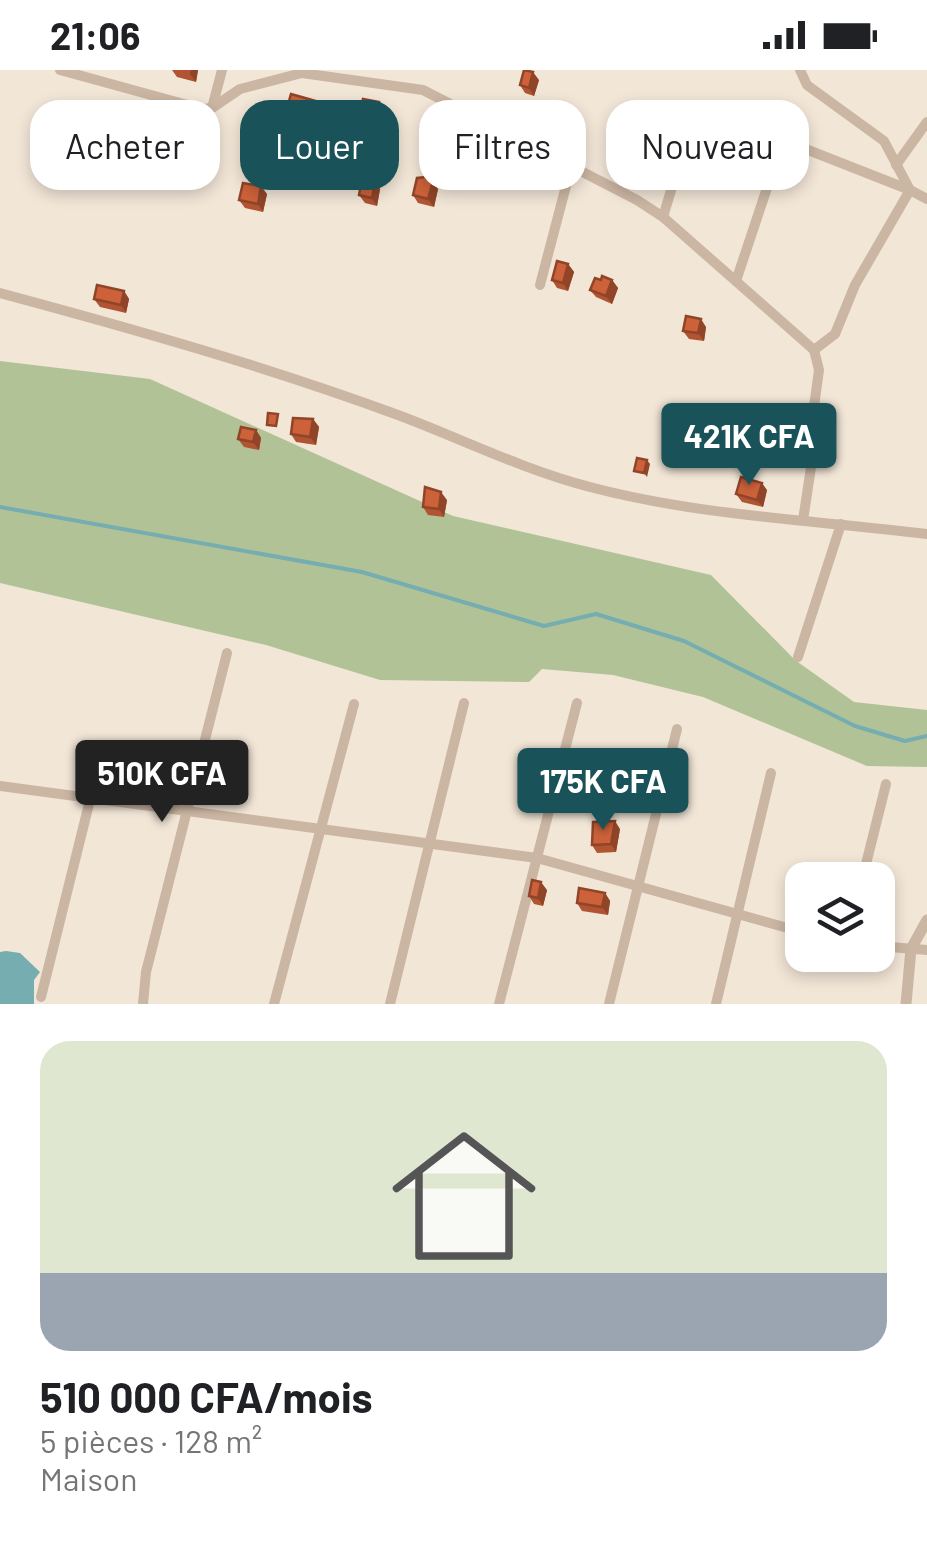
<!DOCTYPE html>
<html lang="fr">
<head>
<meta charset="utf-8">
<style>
  :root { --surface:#fff; --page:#f6f6f6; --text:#202124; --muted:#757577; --accent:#195359 }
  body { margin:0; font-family:Barlow,sans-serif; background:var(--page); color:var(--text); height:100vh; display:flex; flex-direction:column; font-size:38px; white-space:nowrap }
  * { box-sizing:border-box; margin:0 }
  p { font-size:32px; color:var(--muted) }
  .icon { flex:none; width:55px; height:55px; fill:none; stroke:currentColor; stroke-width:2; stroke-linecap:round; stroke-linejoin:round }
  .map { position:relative; height:934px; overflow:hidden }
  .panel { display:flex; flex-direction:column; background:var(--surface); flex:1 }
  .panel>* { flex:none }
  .banner { position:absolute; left:30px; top:30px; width:868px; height:90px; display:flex; gap:20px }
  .buttons { position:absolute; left:785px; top:792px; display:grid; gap:20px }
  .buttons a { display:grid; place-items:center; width:110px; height:110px; border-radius:20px; background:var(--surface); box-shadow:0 5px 15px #0003; font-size:50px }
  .price { position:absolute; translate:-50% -85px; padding:0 22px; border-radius:10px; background:var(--accent); color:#fff; font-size:32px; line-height:65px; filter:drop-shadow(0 2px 5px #0008) }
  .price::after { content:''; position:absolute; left:50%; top:60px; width:30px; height:22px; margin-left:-15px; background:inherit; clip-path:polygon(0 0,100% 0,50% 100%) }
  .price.active { background:#222; color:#fff }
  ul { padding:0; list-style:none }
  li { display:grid; align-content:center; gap:20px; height:530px; padding:0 40px }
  li span { display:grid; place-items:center; height:310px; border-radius:30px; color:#555 }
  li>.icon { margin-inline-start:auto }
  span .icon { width:180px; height:180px; fill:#fffc; stroke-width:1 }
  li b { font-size:42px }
  .chip { padding:0 35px; border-radius:30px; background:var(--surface); box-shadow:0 5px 15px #0003; font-size:35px; line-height:90px }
  .chip.active { background:var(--accent); color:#fff }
  .status { display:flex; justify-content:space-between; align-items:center; height:70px; padding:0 50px; background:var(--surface); direction:ltr }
  .status svg { height:28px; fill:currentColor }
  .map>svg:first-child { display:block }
  .green { fill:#b2c297 }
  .water { fill:#75adb1 }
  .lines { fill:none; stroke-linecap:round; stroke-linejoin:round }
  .stream { stroke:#75adb1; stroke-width:4 }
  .minor { stroke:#cbb6a3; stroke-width:10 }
  .tertiary { stroke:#cbb6a3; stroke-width:11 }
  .wall { fill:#b05432 }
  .shaded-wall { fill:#904529 }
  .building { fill:#cd623a; stroke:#904529; stroke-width:2.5 }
</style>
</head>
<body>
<div class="status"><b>21:06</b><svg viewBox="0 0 49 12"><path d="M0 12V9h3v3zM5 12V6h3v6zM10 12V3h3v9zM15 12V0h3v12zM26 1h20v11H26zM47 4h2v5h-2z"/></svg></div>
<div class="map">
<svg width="927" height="934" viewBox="0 0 927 934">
  <rect width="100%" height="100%" fill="#f2e6d7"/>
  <path class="green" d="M0 291 150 309 453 446 711 505 795 590 854 632 927 640V697L867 696 703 627 613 605 542 599 529 612 380 610 266 575 0 513Z"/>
  <path class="water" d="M6 881 20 883 40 902 34 910V934H0V882Z"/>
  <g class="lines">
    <path class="stream" d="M0 437 362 502 544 556 596 544 684 571 855 656 905 671 927 666"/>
    <g class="minor">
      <path d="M60 0 202 39 212 38 240 19 302 3 423 20 637 130 663 147 814 280 835 264 855 215 910 120 927 129"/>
      <path d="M212 38 222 0"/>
      <path d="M896 95 927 52"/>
      <path d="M663 147 694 44 704 39 910 120 884 71 807 15 800 0"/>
      <path d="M736 211 783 70"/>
      <path d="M540 215 571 97"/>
      <path d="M0 223C134 259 268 297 398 345 462 369 524 400 590 417 700 446 814 450 927 464"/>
      <path d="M803 450 812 391 810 366 819 300 814 280"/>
      <path d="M798 587 841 454"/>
      <path d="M0 716 537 788 802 862"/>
      <path d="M862 810 886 714"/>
      <path d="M878 876 927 880"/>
      <path d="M41 927 90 730"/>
      <path d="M143 934 146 902 227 583"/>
      <path d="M274 934 354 634"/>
      <path d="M390 934 464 633"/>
      <path d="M499 934 577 633"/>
      <path d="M609 934 677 659"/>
      <path d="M716 934 771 703"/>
    </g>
    <path class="tertiary" d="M906 934 911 879 927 850"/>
  </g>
  <g class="wall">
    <path d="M172 0H198L196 12 177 7Z"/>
    <path d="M539 10 534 26 525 23 520 15Z"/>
    <path d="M379 32 385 40 380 61 371 59 359 45Z"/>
    <path d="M287 38 339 43 335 57 293 46Z"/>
    <path d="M375 112 380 119 377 136 365 133 359 125Z"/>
    <path d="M438 119 434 137 418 133 413 125Z"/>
    <path d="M267 124 263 142 245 138 239 130Z"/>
    <path d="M568 194 574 202 568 221 557 218 552 210Z"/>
    <path d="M601 210H612L618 218 612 234 596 227 590 220Z"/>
    <path d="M124 221 129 229 126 243 100 237 94 229Z"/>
    <path d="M706 257 704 271 689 269 683 261Z"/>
    <path d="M313 349 319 357 316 375 296 372 291 364Z"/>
    <path d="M256 360 261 368 259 380 244 377 238 369Z"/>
    <path d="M767 420 763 437 742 432 736 424Z"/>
    <path d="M447 430 444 447 428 445 423 437Z"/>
    <path d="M620 759 616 782 597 783 592 775Z"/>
    <path d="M547 820 543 836 534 834 529 826Z"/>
    <path d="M605 823 610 831 608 845 582 841 577 833Z"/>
  </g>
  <g class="shaded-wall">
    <path d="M191 0H198L196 12 190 4Z"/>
    <path d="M533 2 539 10 534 26 529 18Z"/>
    <path d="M379 32 385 40 380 61 375 53Z"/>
    <path d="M333 36 339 43 335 57 330 49Z"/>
    <path d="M433 111 438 119 434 137 428 129Z"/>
    <path d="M375 112 380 119 377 136 372 128Z"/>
    <path d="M261 116 267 124 263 142 258 134Z"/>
    <path d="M568 194 574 202 568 221 563 213Z"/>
    <path d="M612 210 618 218 612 234 606 226Z"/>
    <path d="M124 221 129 229 126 243 121 235Z"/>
    <path d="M701 249 706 257 704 271 698 263Z"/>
    <path d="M313 349 319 357 316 375 310 367Z"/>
    <path d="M256 360 261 368 259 380 253 372Z"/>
    <path d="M647 390 650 394 647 407 644 403Z"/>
    <path d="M762 413 767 420 763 437 757 430Z"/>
    <path d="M441 422 447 430 444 447 439 439Z"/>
    <path d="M615 751 620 759 616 782 611 774Z"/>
    <path d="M541 812 547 820 543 836 538 828Z"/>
    <path d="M605 823 610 831 608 845 602 837Z"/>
  </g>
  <g class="building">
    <path d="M524 0 533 2 529 18 520 15Z"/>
    <path d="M291 24 333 36 330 49 287 38Z"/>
    <path d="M363 29 379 32 375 53 365 51 366 46 359 45Z"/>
    <path d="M426 107 433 111 428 129 413 125 417 108Z"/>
    <path d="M362 109 375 112 372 128 359 125Z"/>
    <path d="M243 113 261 116 258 134 239 130Z"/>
    <path d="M557 191 568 194 563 213 552 210Z"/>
    <path d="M602 206 612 210 606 226 590 220 595 208 601 210Z"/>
    <path d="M97 215 124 221 121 235 94 229Z"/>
    <path d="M686 246 701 249 698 263 683 261Z"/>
    <path d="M268 343 278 344 276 356 267 355Z"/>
    <path d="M293 348 313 349 310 367 291 364Z"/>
    <path d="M241 357 256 360 253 372 238 369Z"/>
    <path d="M637 388 647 390 644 403 634 401Z"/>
    <path d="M741 407 762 413 757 430 736 424Z"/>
    <path d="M425 417 441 422 439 439 423 437Z"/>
    <path d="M615 751 611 774 592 775 593 752Z"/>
    <path d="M532 810 541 812 538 828 529 826Z"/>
    <path d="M579 818 605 823 602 837 577 833Z"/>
  </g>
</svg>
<div class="buttons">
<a><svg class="icon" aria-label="layers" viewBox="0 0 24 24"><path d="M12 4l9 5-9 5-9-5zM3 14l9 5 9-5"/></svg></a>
</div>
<b class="price" style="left:749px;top:418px">421K CFA</b>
<b class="price active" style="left:162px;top:755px">510K CFA</b>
<b class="price" style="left:603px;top:763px">175K CFA</b>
<div class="banner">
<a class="chip">Acheter</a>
<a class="chip active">Louer</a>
<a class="chip">Filtres</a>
<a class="chip">Nouveau</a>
</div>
</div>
<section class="panel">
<ul>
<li><span style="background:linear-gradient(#dfe7d0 75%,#9aa5b1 0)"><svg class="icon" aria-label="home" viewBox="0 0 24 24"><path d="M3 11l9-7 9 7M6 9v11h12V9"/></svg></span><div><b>510 000 CFA/mois</b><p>5 pièces · 128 m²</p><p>Maison</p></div></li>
</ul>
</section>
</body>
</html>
